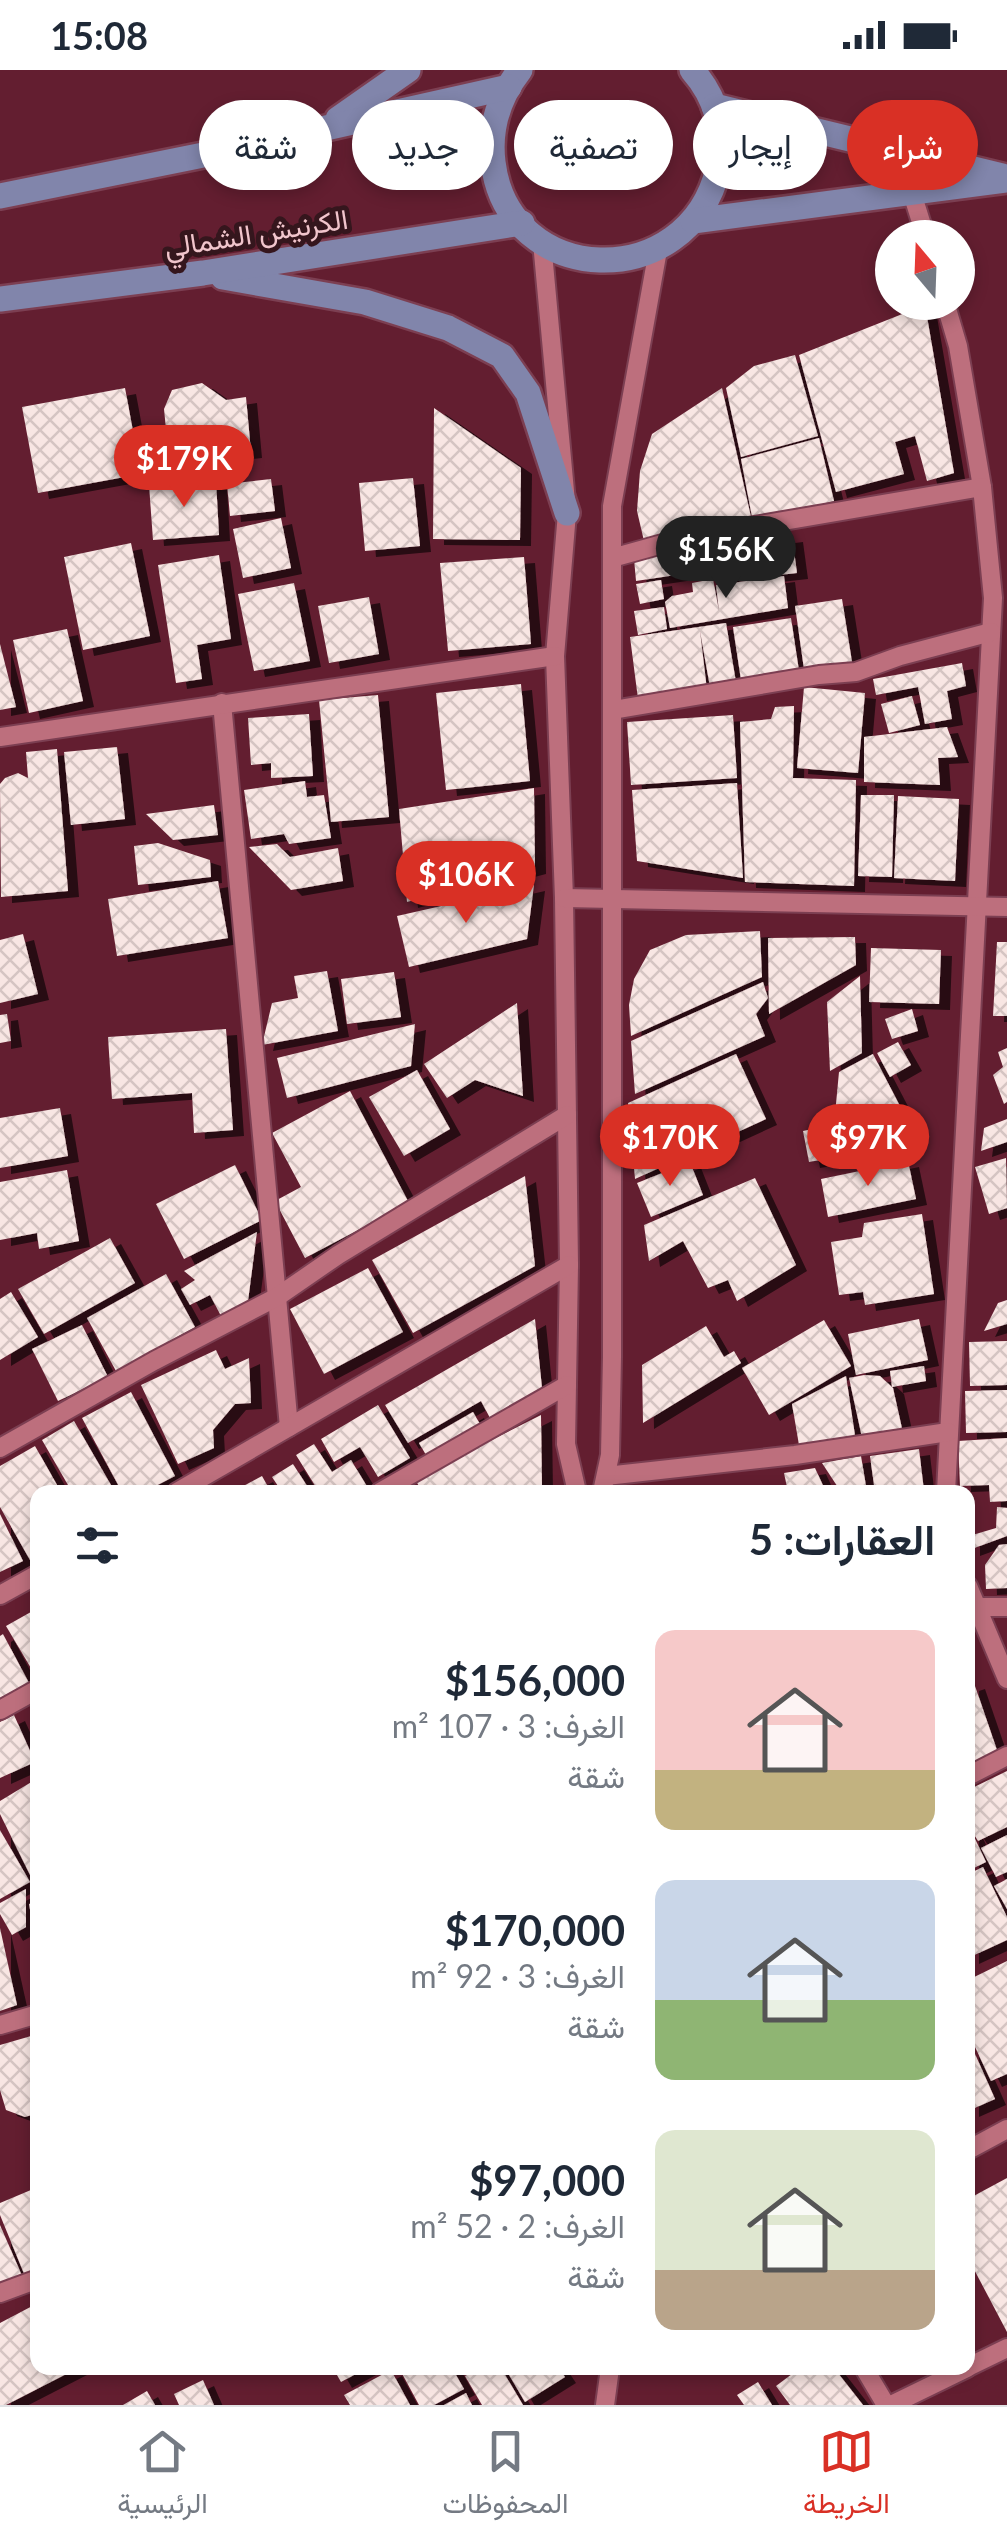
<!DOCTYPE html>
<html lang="ar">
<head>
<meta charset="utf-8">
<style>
  :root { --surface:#fff; --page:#f2f2f3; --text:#1f2937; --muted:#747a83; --line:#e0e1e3; --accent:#d93025 }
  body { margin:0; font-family:Lato,Vazirmatn,sans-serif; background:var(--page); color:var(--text); direction:rtl; height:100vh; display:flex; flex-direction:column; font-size:38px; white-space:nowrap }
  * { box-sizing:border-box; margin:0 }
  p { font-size:32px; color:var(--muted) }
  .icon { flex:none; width:55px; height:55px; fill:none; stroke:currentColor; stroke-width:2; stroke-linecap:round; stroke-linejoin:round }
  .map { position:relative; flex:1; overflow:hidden; direction:ltr }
  .drawer { position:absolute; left:30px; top:1415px; width:945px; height:890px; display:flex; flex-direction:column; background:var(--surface); border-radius:20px; box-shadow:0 5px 15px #0003; direction:rtl }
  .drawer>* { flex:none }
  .guide { position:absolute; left:30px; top:30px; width:948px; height:90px; direction:rtl; display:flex; gap:20px }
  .needle { width:65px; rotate:341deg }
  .fabs { position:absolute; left:875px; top:150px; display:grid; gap:20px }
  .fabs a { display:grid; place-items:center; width:100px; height:100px; border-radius:50%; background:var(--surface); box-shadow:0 5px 15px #0003; font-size:50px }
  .price { position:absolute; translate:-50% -85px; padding:0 22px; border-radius:35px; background:var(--accent); color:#fff; font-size:32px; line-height:65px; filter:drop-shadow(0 2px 5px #0008) }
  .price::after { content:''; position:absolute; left:50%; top:60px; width:30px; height:22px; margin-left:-15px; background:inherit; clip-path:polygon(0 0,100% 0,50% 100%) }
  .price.on { background:#222; color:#fff }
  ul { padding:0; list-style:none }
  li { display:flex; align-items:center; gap:30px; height:250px; padding:0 40px }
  li span { display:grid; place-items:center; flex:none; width:280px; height:200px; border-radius:20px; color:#555 }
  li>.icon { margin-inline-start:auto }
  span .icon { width:120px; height:120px; fill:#fffc; stroke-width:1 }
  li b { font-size:42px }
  h2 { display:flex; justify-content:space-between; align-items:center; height:120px; padding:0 40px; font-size:42px }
  .pill { padding:0 35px; border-radius:45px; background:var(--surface); box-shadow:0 5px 15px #0003; font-size:35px; line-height:90px }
  .pill.on { background:var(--accent); color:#fff }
  .status { display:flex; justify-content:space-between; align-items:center; height:70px; padding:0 50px; background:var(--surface); direction:ltr }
  .status svg { height:28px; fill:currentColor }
  .tabs { display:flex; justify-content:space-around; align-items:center; height:140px; border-top:2px solid var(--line); background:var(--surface); font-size:28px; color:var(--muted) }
  .tabs a { display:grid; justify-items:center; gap:5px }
  .tabs .on { color:var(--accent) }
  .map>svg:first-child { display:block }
  .building { fill:url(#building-cross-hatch); filter:url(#shadow) }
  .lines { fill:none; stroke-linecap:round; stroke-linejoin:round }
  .minor-casing { stroke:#7c3f52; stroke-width:22 }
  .major-casing { stroke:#7c3f52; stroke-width:30 }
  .minor { stroke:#bd6f7d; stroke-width:18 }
  .major { stroke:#8185ab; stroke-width:25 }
  .labels { text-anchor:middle; stroke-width:10; stroke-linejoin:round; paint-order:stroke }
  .street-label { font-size:28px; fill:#f1c5cc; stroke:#35161d }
</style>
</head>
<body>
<div class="status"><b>15:08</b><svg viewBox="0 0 49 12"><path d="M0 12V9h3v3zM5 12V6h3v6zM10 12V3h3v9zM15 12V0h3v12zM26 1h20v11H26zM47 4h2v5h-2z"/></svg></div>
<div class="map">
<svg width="1007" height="2335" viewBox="0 0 1007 2335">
  <defs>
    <pattern id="building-cross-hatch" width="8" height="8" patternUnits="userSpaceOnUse" patternTransform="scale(2.5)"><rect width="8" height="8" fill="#f8e6e3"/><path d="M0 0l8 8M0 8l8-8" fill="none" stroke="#d5c4c2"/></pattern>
    <filter id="shadow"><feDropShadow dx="11" dy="6" stdDeviation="0" flood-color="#0009"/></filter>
  </defs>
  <rect width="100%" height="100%" fill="#631e30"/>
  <g class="building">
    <path d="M925 235 954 403 927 411 915 366 895 372 904 404 836 422 799 285Z"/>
    <path d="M795 285 818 366 741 387 726 318 754 296Z"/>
    <path d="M202 313 226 330 246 327 251 382 169 390 164 339 172 320Z"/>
    <path d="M125 318 141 404 38 423 22 337Z"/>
    <path d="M722 318 751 447 644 471 637 441 640 401 652 364Z"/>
    <path d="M434 338 521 398 520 470 433 469Z"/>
    <path d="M819 368 834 431 753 452 741 389Z"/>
    <path d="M413 408 420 476 365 481 359 413Z"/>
    <path d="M271 409 275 441 230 446 227 414Z"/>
    <path d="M216 411 219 465 153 470 149 415Z"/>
    <path d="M281 448 291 498 243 508 233 459Z"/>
    <path d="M792 466 797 503 716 512 712 476Z"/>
    <path d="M131 473 150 566 83 580 64 487Z"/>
    <path d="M706 479 709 500 636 511 634 489Z"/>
    <path d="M219 485 231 569 197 575 202 609 176 613 158 495Z"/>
    <path d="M524 487 531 574 448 581 440 493Z"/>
    <path d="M784 506 788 538 670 558 665 532 672 526 693 522 692 513 713 509 719 541 716 515Z"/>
    <path d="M661 510 664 529 640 534 636 514Z"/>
    <path d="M294 513 310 591 254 601 238 524Z"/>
    <path d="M369 527 379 584 329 593 318 536Z"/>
    <path d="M842 529 852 592 804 599 795 536Z"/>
    <path d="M664 537 667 559 638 565 634 541Z"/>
    <path d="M791 548 799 601 741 610 733 557Z"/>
    <path d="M726 553 736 612 710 617 700 561 707 620 638 629 630 567Z"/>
    <path d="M67 559 83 631 29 643 13 570Z"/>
    <path d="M0 574 16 637 0 640Z"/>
    <path d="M962 593 966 616 947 621 952 649 925 654 918 617 876 625 873 609Z"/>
    <path d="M521 614 530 711 446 720 436 623Z"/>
    <path d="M804 617 865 623 858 703 797 698Z"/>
    <path d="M378 625 389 747 331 752 319 630Z"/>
    <path d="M912 626 920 655 889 663 881 634Z"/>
    <path d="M794 636 793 708 856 710 854 816 745 812 740 652 771 649 775 637Z"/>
    <path d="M309 644 313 706 271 708V693L251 695 248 648Z"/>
    <path d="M733 645 737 708 631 715 627 652Z"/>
    <path d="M947 657 958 687 938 688 940 715 864 712V667Z"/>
    <path d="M117 677 125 749 71 755 64 682Z"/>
    <path d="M57 679 68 821 1 827 0 714 5 708 18 703 28 708 26 682Z"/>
    <path d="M305 711 307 727 324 725 331 768 289 774 284 764 251 769 244 720Z"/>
    <path d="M737 713 743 808 637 791 632 720Z"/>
    <path d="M534 718 535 798 407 832 399 739Z"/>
    <path d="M861 725H894L892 807 858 806Z"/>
    <path d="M898 726 959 729 955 811 894 808Z"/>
    <path d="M214 735 218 765 173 770 146 744Z"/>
    <path d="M158 773 210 790 211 807 138 815 134 776Z"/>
    <path d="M277 774 290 787 338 778 343 811 291 820 249 777Z"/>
    <path d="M218 811 228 868 117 886 108 829Z"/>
    <path d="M534 815 527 869 409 897 397 846Z"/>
    <path d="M760 861 762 907 631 966 629 935 634 909 650 880 686 865Z"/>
    <path d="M23 864 38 924 0 933V870Z"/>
    <path d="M855 867 856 895 769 944 768 868Z"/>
    <path d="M997 872H1007V946H993Z"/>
    <path d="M871 878 941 880 939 934 869 932Z"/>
    <path d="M327 901 338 961 262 975 272 933 298 928 294 906Z"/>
    <path d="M394 902 401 947 347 954 341 909Z"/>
    <path d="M860 906 862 983 830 1001 827 932Z"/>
    <path d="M763 912 768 928 756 944 765 966 635 1024 631 971Z"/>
    <path d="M517 933 523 1026 475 1010 447 1028 424 994Z"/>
    <path d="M912 939 918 961 892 969 885 949Z"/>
    <path d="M7 944 11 971 0 973V945Z"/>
    <path d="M415 954 411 996 287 1028 277 988Z"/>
    <path d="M226 959 233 1060 194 1063 192 1023 112 1029 108 967Z"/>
    <path d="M898 972 911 995 890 1007 877 983Z"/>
    <path d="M1007 978V1032L1004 1034 993 1005 1003 997 998 982Z"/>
    <path d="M736 984 766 1049 635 1109 628 1033Z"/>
    <path d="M873 984 902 1040 832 1076 839 1002Z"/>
    <path d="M417 1000 450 1059 404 1086 369 1027Z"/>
    <path d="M350 1021 409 1133 305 1188 275 1131 301 1117 272 1063Z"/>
    <path d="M60 1038 68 1086 0 1098V1048Z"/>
    <path d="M905 1046 911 1074 837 1090 840 1078Z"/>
    <path d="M1007 1049V1072L981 1081 984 1058Z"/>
    <path d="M826 1056 832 1088 809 1092 803 1061Z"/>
    <path d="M1006 1088 1007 1138 989 1144 975 1097Z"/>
    <path d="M908 1091 916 1129 828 1147 821 1109Z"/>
    <path d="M690 1092 703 1125 651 1147 637 1113Z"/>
    <path d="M235 1095 262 1150 184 1189 156 1134Z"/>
    <path d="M67 1100 79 1171 39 1179 37 1163 0 1170V1112Z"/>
    <path d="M525 1106 535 1196 413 1263 372 1190Z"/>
    <path d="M755 1108 796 1195 737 1231 728 1210 708 1218 683 1171 649 1191 644 1155Z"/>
    <path d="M922 1144 934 1224 865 1235 863 1222 839 1225 831 1172 862 1167 864 1153Z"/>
    <path d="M257 1162 248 1231 221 1246 210 1225 190 1235 181 1219 195 1210 184 1201Z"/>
    <path d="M110 1168 135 1213 44 1264 18 1219Z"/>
    <path d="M368 1198 403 1262 324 1304 290 1239Z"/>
    <path d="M166 1204 195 1257 116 1301 87 1248Z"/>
    <path d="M11 1222 38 1267 0 1290V1229Z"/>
    <path d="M1007 1230V1254L984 1261 998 1233Z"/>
    <path d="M535 1249 542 1318 490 1348 481 1331 408 1373 385 1335Z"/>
    <path d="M919 1249 928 1290 856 1305 848 1264Z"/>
    <path d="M824 1250 851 1296 769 1345 742 1298Z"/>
    <path d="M82 1255 108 1307 58 1331 32 1279Z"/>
    <path d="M706 1256 724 1287 734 1281 741 1293 643 1353 642 1295Z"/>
    <path d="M1007 1271V1315L970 1316 969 1272Z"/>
    <path d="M216 1280 225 1299 249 1288 251 1333 235 1334 213 1360 214 1378 178 1394 141 1315Z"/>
    <path d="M924 1296 926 1311 892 1317 890 1301Z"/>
    <path d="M864 1305 880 1306 893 1318 903 1363 863 1372 849 1308Z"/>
    <path d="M846 1306 856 1372 800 1381 792 1334Z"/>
    <path d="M1007 1320V1362L966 1363 965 1321Z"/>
    <path d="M131 1322 175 1406 144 1422H122L82 1348Z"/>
    <path d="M378 1335 410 1388 378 1407 360 1377 334 1392 321 1369Z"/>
    <path d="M473 1342 480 1354 426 1385 419 1373Z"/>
    <path d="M541 1345 542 1418 534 1422H422L415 1409Z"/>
    <path d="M74 1351 115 1422H72L42 1370Z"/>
    <path d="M1007 1368V1431L990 1432 989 1415 960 1416 958 1371Z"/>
    <path d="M314 1374 332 1402 351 1390 368 1418 361 1422H319L296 1385Z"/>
    <path d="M35 1376 61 1422H38V1485L30 1490 0 1437V1396Z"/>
    <path d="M919 1379 924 1421 875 1422 870 1386Z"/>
    <path d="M861 1386 867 1422H841L822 1393Z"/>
    <path d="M293 1394 311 1422H282L272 1407Z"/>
    <path d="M815 1398 826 1422H788L784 1403Z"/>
    <path d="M262 1406 271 1422H232Z"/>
    <path d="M997 1437 1007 1438V1466L969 1480V1466L996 1458Z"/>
    <path d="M0 1444 23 1491 0 1502Z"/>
    <path d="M1007 1474V1518L986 1519 985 1495 999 1475Z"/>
    <path d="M38 1538V1610L6 1556Z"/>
    <path d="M3 1564 29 1613 0 1628V1566Z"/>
    <path d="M974 1613 999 1686 968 1696V1615Z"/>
    <path d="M14 1645 35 1692 0 1708V1652Z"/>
    <path d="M1007 1701V1757L978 1771 970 1758 986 1792 968 1801V1720Z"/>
    <path d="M38 1708V1821L0 1744V1731Z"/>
    <path d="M0 1760 30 1812 0 1829Z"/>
    <path d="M1007 1765V1802L996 1807 981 1778Z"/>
    <path d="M983 1797 1007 1847V1870L968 1888V1819L971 1817 968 1804Z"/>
    <path d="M1007 1809V1839L994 1816Z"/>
    <path d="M26 1819V1857L12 1865 0 1844V1833Z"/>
    <path d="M38 1833V1870L36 1871 29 1834Z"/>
    <path d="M0 1858 17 1935 0 1941Z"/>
    <path d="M1007 1891V2004L991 2011 968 1962V1910Z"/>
    <path d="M38 1964V2043L25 2047 6 2040 0 2020V1975Z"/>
    <path d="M968 1968 995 2029 968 2041Z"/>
    <path d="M1007 2108V2262L968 2188V2129Z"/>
    <path d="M38 2117V2200L25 2206 0 2145V2133Z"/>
    <path d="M0 2155 23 2208 0 2215Z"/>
    <path d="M38 2233V2298H78L6 2335H0V2253Z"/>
    <path d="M333 2298H367L341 2312Z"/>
    <path d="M399 2298H452L464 2319 434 2335H419Z"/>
    <path d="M480 2298H501L523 2335H482L465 2306Z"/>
    <path d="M505 2298H559L565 2307 525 2332Z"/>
    <path d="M800 2298H834L863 2335H790L776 2316Z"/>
    <path d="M391 2300 410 2335H350L344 2325Z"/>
    <path d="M203 2310 214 2335H179L174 2324Z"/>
    <path d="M758 2312 772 2335H744L737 2325Z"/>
    <path d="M147 2321 155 2335H123Z"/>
    <path d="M466 2323 472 2335H444Z"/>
  </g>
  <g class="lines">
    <g class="minor-casing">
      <g id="minor">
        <path d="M912 123 926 168"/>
        <path d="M542 172 567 443 555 586 564 828 569 1195 566 1374 577 1422"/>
        <path d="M945 232 958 276 982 417"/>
        <path d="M612 488 684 468 982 417 993 528 946 1422"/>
        <path d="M222 633 289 1357"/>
        <path d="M613 640 819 605 856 602 900 586 991 562"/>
        <path d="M0 667 555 586"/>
        <path d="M564 828 1007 837"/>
        <path d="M0 1378 154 1291 277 1227 338 1185 567 1045"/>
        <path d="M606 1406 795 1385 948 1362"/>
        <path d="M177 1422 569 1195"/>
        <path d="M380 1422 567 1315"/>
        <path d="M602 1422 610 1385 612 1287V436L658 180"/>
        <path d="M968 1516 1007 1609"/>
        <path d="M0 1525 38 1504"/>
        <path d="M977 1537H1007"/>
        <path d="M0 1640 38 1619"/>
        <path d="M968 1706 1007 1686"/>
        <path d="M0 1955 38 1944"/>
        <path d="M968 2080 1007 2059"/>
        <path d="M0 2223 38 2209"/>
        <path d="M968 2297 1007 2278"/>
        <path d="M864 2298 886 2335"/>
        <path d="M605 2335 610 2298"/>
        <path d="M891 2335 967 2298"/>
      </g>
    </g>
    <g class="major-casing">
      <g id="major">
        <path d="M520 0C498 28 489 58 493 92 508 218 688 225 718 99 727 63 716 27 692 0"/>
        <path d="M714 36 1002 106"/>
        <path d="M338 49 408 0"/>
        <path d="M0 126 228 80 509 17"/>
        <path d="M693 151 1007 110"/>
        <path d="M223 207 365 232 448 258 502 286 528 323 567 443"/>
        <path d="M0 229 203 203 522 153"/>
      </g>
    </g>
    <use href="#minor" class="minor"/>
    <use href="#major" class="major"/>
  </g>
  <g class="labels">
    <g class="street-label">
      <text transform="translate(256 163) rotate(-9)" y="10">الكرنيش الشمالي</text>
    </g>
  </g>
</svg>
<div class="fabs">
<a><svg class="needle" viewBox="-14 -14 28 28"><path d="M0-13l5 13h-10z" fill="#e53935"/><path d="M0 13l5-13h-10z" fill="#747a83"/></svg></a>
</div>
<b class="price" style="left:184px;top:440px">$179K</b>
<b class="price on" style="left:726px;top:531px">$156K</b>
<b class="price" style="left:466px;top:856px">$106K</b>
<b class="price" style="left:670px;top:1119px">$170K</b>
<b class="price" style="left:868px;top:1119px">$97K</b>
<div class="guide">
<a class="pill on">شراء</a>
<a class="pill">إيجار</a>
<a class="pill">تصفية</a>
<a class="pill">جديد</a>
<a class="pill">شقة</a>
</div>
<section class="drawer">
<h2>العقارات: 5<svg class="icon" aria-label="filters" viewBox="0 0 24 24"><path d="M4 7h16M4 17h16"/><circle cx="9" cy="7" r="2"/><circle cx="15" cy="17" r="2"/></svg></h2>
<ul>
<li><span style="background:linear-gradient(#f6c9c9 70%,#c2b280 0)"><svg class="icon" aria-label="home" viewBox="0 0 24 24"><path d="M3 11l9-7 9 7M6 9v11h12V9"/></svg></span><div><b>$156,000</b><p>الغرف: 3 · 107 m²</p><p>شقة</p></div></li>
<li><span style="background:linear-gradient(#c9d6e8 60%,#8fb573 0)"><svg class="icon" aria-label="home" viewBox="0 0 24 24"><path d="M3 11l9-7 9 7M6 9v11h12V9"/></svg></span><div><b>$170,000</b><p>الغرف: 3 · 92 m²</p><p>شقة</p></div></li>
<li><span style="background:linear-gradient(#dfe7d0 70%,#b9a48a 0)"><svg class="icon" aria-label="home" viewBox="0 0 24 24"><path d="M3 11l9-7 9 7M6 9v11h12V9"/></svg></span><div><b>$97,000</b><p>الغرف: 2 · 52 m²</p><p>شقة</p></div></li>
</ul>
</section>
</div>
<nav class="tabs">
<a class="on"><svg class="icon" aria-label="map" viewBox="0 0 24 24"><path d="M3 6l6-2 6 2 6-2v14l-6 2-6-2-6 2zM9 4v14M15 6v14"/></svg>الخريطة</a>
<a><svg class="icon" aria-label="saved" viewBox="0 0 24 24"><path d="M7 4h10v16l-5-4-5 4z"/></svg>المحفوظات</a>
<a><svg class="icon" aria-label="home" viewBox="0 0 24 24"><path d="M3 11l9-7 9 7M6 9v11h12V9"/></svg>الرئيسية</a>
</nav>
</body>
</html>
